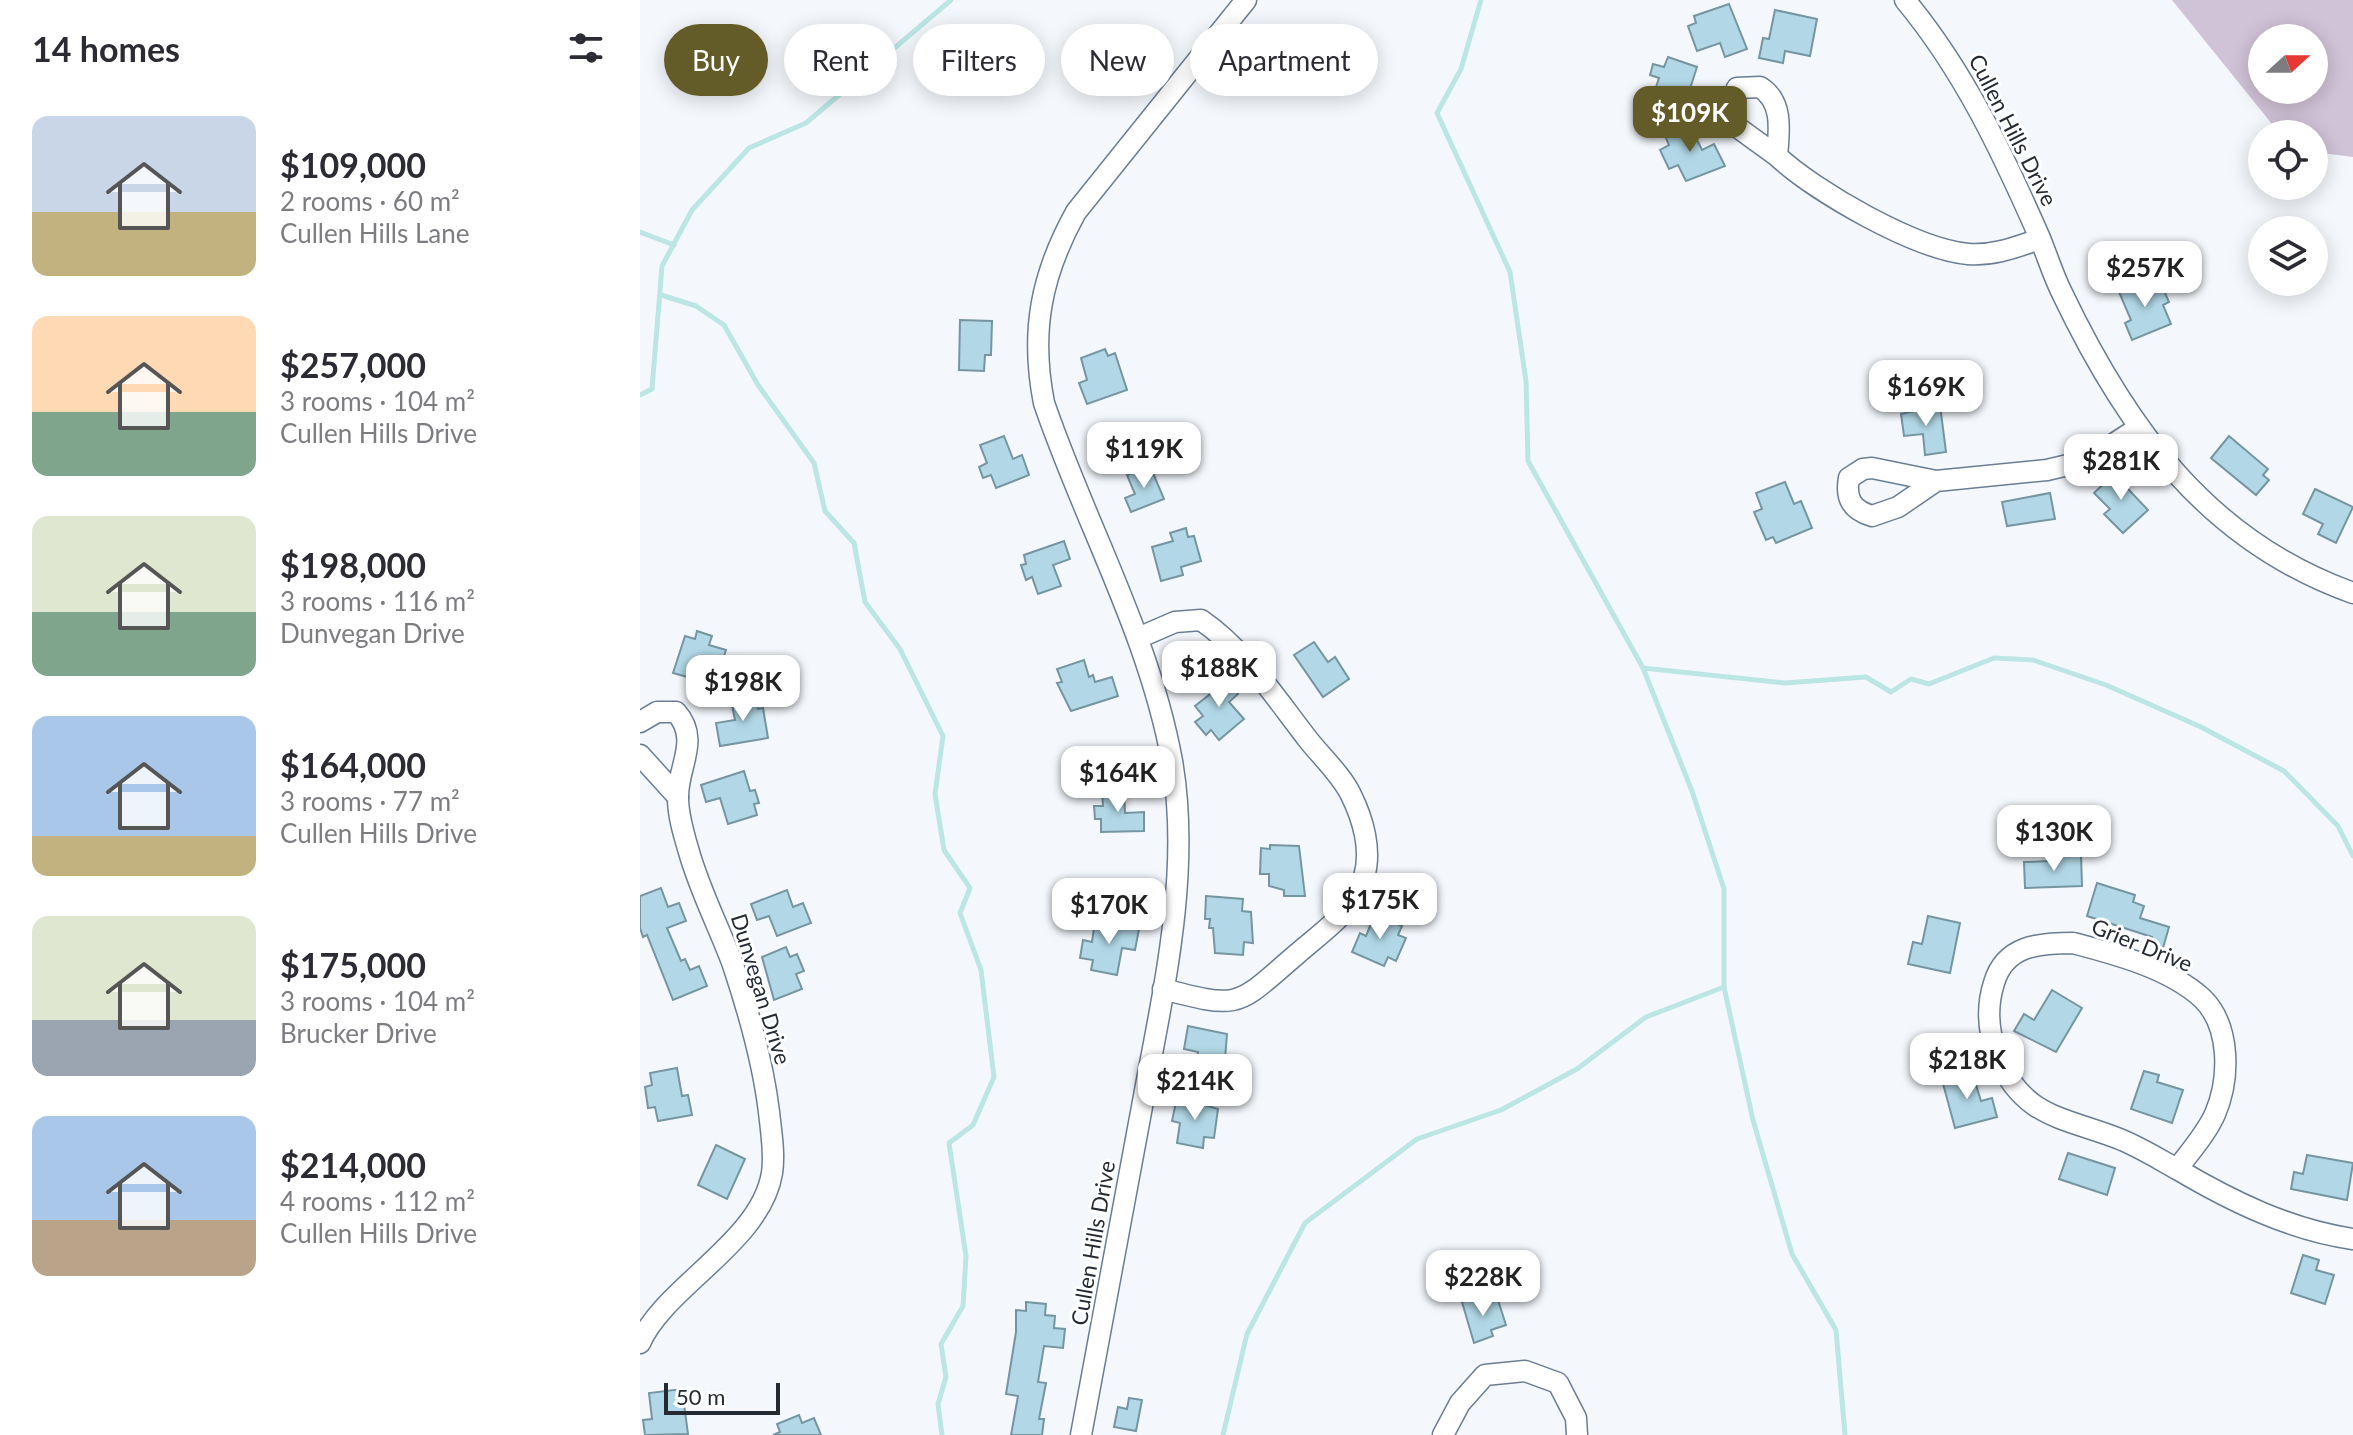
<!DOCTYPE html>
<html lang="en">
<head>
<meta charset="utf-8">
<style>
  :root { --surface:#fff; --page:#f7f7f7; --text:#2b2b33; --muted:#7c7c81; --accent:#635c28 }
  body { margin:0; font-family:Lato,sans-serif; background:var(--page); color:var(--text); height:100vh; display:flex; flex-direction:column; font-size:30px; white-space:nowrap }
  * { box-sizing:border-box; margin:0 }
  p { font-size:26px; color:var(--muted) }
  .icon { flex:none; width:44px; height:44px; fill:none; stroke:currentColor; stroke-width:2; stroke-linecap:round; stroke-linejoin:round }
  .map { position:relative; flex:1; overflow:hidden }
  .sheet { display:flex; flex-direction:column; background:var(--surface); width:640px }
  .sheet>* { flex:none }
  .banner { position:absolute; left:24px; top:24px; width:760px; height:72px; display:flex; gap:16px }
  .needle { width:52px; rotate:69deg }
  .buttons { position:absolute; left:1608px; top:24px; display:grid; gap:16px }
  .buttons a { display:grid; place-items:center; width:80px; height:80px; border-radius:50%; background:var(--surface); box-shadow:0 4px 20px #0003; font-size:40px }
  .scale { position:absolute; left:24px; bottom:20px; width:116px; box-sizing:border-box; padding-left:8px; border:4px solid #232a33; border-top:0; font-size:22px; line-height:28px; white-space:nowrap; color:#232a33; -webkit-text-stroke:6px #fff; paint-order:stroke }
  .price { position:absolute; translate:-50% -68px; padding:0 18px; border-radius:16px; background:#fff; color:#222; font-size:26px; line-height:52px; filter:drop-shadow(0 2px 4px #0008) }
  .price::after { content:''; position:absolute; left:50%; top:48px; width:24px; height:18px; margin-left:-12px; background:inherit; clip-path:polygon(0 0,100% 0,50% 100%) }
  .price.selected { background:var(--accent); color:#fff }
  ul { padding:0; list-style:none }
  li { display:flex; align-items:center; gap:24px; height:200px; padding:0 32px }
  li span { display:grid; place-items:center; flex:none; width:224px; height:160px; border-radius:16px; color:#555 }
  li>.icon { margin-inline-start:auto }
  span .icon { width:96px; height:96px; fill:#fffc; stroke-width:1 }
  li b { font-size:34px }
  h2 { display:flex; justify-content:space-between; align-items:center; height:96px; padding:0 32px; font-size:34px }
  .chip { padding:0 28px; border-radius:36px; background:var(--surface); box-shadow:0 4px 20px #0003; font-size:28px; line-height:72px }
  .chip.selected { background:var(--accent); color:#fff }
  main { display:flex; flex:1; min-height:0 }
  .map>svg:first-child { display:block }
  .green { fill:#d0c2d7; fill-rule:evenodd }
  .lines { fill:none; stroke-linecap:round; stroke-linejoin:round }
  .stream { stroke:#bbe6e4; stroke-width:5 }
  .building { fill:#b2d8e7; stroke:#7595a1; stroke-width:2 }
  .minor-casing { stroke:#6b7d93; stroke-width:23 }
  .minor { stroke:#fff; stroke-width:20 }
  .labels { text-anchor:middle; stroke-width:6; stroke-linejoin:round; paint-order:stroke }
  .street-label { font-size:22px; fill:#232a33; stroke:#fff }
</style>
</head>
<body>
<main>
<section class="sheet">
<h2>14 homes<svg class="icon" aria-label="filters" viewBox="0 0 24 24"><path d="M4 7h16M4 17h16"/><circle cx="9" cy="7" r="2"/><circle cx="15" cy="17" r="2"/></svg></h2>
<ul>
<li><span style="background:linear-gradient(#c9d6e8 60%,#c2b280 0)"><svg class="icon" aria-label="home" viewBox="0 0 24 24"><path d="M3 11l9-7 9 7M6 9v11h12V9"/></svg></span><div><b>$109,000</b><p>2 rooms · 60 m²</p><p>Cullen Hills Lane</p></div></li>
<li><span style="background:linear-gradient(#ffd9b3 60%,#7fa58c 0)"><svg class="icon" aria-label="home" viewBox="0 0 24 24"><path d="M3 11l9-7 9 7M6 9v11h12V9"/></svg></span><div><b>$257,000</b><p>3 rooms · 104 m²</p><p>Cullen Hills Drive</p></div></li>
<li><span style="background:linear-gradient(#dfe7d0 60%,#7fa58c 0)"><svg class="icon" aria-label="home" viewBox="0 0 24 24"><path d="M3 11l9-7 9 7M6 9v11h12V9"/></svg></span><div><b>$198,000</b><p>3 rooms · 116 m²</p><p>Dunvegan Drive</p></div></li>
<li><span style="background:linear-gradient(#a9c7e8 75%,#c2b280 0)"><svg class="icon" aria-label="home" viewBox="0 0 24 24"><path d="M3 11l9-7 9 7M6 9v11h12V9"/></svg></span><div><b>$164,000</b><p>3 rooms · 77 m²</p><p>Cullen Hills Drive</p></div></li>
<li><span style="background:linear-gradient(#dfe7d0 65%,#9aa5b1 0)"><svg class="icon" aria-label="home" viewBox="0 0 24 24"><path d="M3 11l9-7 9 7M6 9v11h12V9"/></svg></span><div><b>$175,000</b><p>3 rooms · 104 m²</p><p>Brucker Drive</p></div></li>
<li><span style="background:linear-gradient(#a9c7e8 65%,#b9a48a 0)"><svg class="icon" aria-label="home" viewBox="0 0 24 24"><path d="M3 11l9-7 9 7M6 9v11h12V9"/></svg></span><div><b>$214,000</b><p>4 rooms · 112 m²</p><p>Cullen Hills Drive</p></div></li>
</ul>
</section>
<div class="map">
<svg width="1713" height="1435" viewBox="0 0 1713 1435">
  <rect width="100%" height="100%" fill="#f4f8fd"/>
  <path class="green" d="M1532 0H1713V157L1674 152V134H1640ZM1622 38H1674V90H1622Z"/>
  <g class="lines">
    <g class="stream">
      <path d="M841 0 821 69 797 113 870 272 886 381 888 461 1003 668 1052 791 1084 889V987L1113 1120 1152 1254 1196 1330 1205 1435"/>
      <path d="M0 232 34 245"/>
      <path d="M21 295 56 306 84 325 118 385 174 463 185 511 214 543 225 602 260 649 303 736 295 794 304 850 330 888 320 913 341 970 354 1077 333 1125 309 1143 326 1256 323 1306 301 1344 306 1377 298 1404 302 1435"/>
      <path d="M0 395 12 389 22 266 52 210 109 148 166 123 311 0"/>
      <path d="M1003 668 1145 683 1226 677 1251 692 1271 679 1289 684 1354 658 1393 660 1466 685 1561 727 1644 771 1698 826 1713 856"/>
      <path d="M583 1435 607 1334 665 1223 777 1139 861 1110 937 1069 1006 1017 1084 987"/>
    </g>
  </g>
  <g class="building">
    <path d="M1089 4 1107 49 1085 57 1080 43 1057 51 1048 26 1056 23 1054 16Z"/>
    <path d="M1135 10 1177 19 1170 56 1145 51 1143 63 1119 58 1123 38 1129 39Z"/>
    <path d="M1028 57 1057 67 1049 92 1062 96 1056 114 1012 99 1019 78 1010 75 1013 64 1024 67Z"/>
    <path d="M1049 124 1062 150 1074 144 1085 166 1046 181 1038 165 1029 169 1020 150 1029 145 1025 136Z"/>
    <path d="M1511 278 1516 289 1522 286 1529 302 1523 305 1531 324 1492 340 1485 323 1491 320 1479 292Z"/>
    <path d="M320 320 352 321 351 355H345L344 371 319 370Z"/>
    <path d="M465 349 468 356 475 353 487 390 447 404 439 383 447 380 441 358Z"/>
    <path d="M1300 405 1306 452 1285 455 1283 434 1264 436 1261 414Z"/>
    <path d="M364 436 373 459 382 455 389 475 356 488 351 475 343 478 339 467 347 463 340 445Z"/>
    <path d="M1589 436 1628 469 1623 475 1629 480 1616 495 1571 458Z"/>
    <path d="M510 466 524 499 491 512 485 498 495 494 487 475Z"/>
    <path d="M1478 470 1491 484 1487 488 1508 510 1483 533 1464 514 1470 509 1454 493Z"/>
    <path d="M1145 482 1154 504 1161 501 1172 528 1136 543 1133 537 1126 540 1114 512 1122 509 1116 493Z"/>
    <path d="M1675 489 1713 507 1696 543 1678 534 1683 524 1663 514Z"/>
    <path d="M1410 493 1415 519 1367 526 1362 502Z"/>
    <path d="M546 528 548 537 554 536 561 561 541 567 543 575 521 581 512 547 533 541 530 533Z"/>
    <path d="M424 541 430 559 413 565 421 586 398 594 392 577 386 580 381 565 386 564 384 555Z"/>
    <path d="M57 631 72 636 69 645 86 650 78 675 54 667 51 678 33 673 45 636 55 639Z"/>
    <path d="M674 642 688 662 695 657 709 679 683 697 654 655Z"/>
    <path d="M444 660 449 677 453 675 455 682 472 677 478 696 431 711 417 683 422 682 417 669Z"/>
    <path d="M581 673 598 694 589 702 604 719 579 740 571 730 566 735 555 722 563 716 555 706 574 691 568 684Z"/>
    <path d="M116 695 118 709 123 708 128 738 80 746 76 723 95 720 91 700Z"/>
    <path d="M104 771 110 791 115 790 119 803 114 804 117 815 88 824 80 798 66 802 61 785Z"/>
    <path d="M462 791H484L485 813 504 812V831L461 832V819H455L454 806H463Z"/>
    <path d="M630 845 659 846 665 896H644V890L629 886V874H620L621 848 630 849Z"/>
    <path d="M1441 855 1442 886 1385 888 1384 862 1411 861V856Z"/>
    <path d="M1457 883 1495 895 1493 902 1504 906 1500 918 1529 927 1523 948 1510 944 1512 937 1447 916Z"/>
    <path d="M21 888 28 907 39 903 46 921 27 928 41 961 45 959 50 970 59 966 67 986 33 1000 7 935 3 937 0 928V896Z"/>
    <path d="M147 890 153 907 163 903 171 923 137 936 129 916 117 920 111 904Z"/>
    <path d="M566 896 603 899 602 911 611 912 613 943 604 942 603 955 575 953 573 928H569L570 919H565Z"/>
    <path d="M735 914 762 926 758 935 766 938 756 961 748 957 744 966 712 952 720 933 726 936Z"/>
    <path d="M1288 916 1320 923 1310 973 1268 964 1273 942 1282 944Z"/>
    <path d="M455 921 499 929 495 950 482 948 477 975 451 970 453 960 440 958 443 940 452 942Z"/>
    <path d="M146 947 150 957 157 954 164 971 156 974 162 989 134 1000 122 957Z"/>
    <path d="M1412 990 1442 1008 1416 1052 1374 1031 1384 1014 1394 1020Z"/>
    <path d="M548 1026 587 1034 584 1071 576 1070 574 1080 553 1077 558 1052 544 1049Z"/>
    <path d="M37 1068 42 1096 48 1095 52 1115 18 1121 15 1107 8 1108 5 1087 12 1085 10 1073Z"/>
    <path d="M1504 1071 1519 1075 1517 1082 1543 1090 1532 1123 1491 1109Z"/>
    <path d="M1332 1072 1341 1101 1352 1098 1357 1117 1315 1128 1302 1080Z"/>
    <path d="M537 1097 578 1109 574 1138 564 1137 563 1148 537 1143 540 1123 532 1121Z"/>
    <path d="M76 1145 105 1159 87 1199 58 1185Z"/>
    <path d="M1428 1153 1475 1168 1467 1195 1419 1179Z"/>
    <path d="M1667 1155 1713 1163 1707 1200 1651 1189 1654 1172 1663 1174Z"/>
    <path d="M1663 1255 1679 1260 1676 1270 1694 1275 1685 1304 1651 1293Z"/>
    <path d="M839 1297 842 1305 858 1300 866 1325 851 1330 853 1336 834 1343 822 1302Z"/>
    <path d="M386 1302 406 1304 405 1315 415 1316 414 1328 425 1329 423 1348 404 1346 398 1382 406 1383 399 1419H404L402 1435H371L378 1396 366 1394 376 1332V1310L386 1311Z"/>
    <path d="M42 1389 48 1434 5 1435 3 1420 12 1419 9 1393Z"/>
    <path d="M489 1398 502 1400 496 1431 474 1427 478 1407 487 1409Z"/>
    <path d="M159 1415 162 1423 174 1418 181 1435H133L140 1432 137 1424Z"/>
  </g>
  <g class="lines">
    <g class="minor-casing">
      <g id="minor">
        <path d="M1265 0C1324 71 1362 152 1399 236 1407 255 1413 275 1422 293 1486 427 1567 541 1713 593"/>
        <path d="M1137 156 1097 127 1090 104 1097 88 1120 87C1144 102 1139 132 1137 156 1176 192 1275 249 1328 254 1354 256 1376 247 1400 239"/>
        <path d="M1296 481 1258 507 1232 516C1212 510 1205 499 1209 478L1223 469 1232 468 1296 481 1407 470 1449 460 1498 428"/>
        <path d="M498 638 535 622 561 620C606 651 637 700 670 742 683 758 702 776 711 795 723 819 732 850 724 877 715 911 682 932 657 954 596 1006 603 1010 523 989"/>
        <path d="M0 722 17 712H36C61 740 37 767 38 798 38 816 44 835 49 852 60 891 79 927 93 965 109 1013 123 1062 129 1112 131 1131 135 1154 132 1173 121 1242 24 1287 0 1343"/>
        <path d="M0 755 38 797"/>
        <path d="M1433 943C1475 954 1529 968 1562 998 1591 1026 1590 1079 1575 1114 1566 1134 1550 1152 1537 1169 1517 1158 1498 1146 1477 1138 1422 1117 1382 1117 1357 1055 1348 1031 1346 1008 1354 983 1365 945 1399 943 1433 943Z"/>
        <path d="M1537 1169C1591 1201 1650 1230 1713 1239"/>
        <path d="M441 1435C463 1322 484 1209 504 1096 524 988 551 871 532 761 509 635 445 523 404 403 390 332 401 275 436 212L606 0"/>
        <path d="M803 1435 820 1403 845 1375 885 1371 918 1383 936 1418 937 1435"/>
      </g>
    </g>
    <use href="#minor" class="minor"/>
  </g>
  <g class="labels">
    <g class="street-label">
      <text transform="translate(1373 130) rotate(63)" y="8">Cullen Hills Drive</text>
      <text transform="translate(1502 945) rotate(22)" y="8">Grier Drive</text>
      <text transform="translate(121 989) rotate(73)" y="8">Dunvegan Drive</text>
      <text transform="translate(453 1243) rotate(-80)" y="8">Cullen Hills Drive</text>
    </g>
  </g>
</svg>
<div class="buttons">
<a><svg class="needle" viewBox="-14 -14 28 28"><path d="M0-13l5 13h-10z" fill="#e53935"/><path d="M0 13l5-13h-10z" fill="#7c7c81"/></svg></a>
<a><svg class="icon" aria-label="locate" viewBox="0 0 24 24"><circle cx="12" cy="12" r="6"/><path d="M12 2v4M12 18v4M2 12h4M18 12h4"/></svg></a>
<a><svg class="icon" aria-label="layers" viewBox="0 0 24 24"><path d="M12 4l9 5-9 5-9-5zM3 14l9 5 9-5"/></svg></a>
</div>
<div class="scale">50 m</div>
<b class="price selected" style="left:1050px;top:154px">$109K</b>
<b class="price" style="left:1505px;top:309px">$257K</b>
<b class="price" style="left:1286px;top:428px">$169K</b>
<b class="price" style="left:504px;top:490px">$119K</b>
<b class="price" style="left:1481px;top:502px">$281K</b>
<b class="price" style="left:579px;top:709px">$188K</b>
<b class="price" style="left:103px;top:723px">$198K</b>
<b class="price" style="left:478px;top:814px">$164K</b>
<b class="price" style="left:1414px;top:873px">$130K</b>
<b class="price" style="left:740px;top:941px">$175K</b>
<b class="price" style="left:469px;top:946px">$170K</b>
<b class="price" style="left:1327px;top:1101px">$218K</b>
<b class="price" style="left:555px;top:1122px">$214K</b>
<b class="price" style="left:843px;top:1318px">$228K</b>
<div class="banner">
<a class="chip selected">Buy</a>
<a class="chip">Rent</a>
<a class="chip">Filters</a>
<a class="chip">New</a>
<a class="chip">Apartment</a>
</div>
</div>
</main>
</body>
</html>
